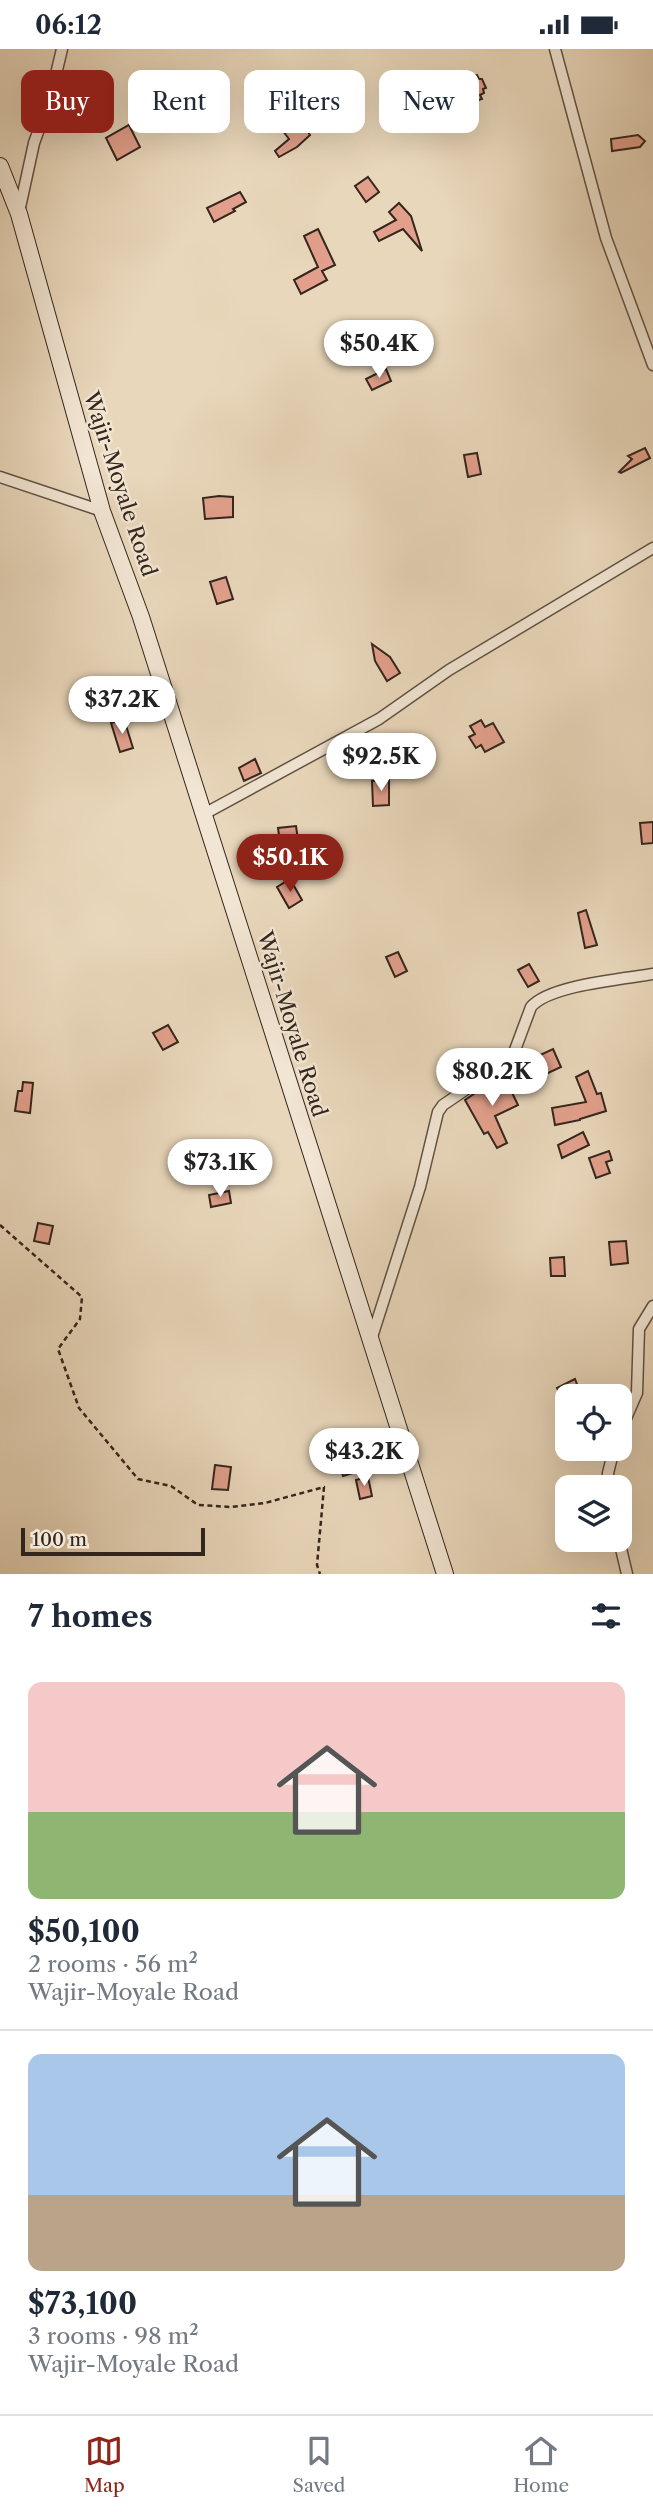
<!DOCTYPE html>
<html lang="en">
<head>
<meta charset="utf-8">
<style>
  :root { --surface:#fff; --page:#f6f6f7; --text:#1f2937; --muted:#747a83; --line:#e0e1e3; --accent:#8f2418 }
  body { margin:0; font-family:"Libre Caslon Text",serif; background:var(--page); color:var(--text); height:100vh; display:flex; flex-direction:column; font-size:26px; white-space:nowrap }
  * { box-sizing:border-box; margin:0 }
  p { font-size:23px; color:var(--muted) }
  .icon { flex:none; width:38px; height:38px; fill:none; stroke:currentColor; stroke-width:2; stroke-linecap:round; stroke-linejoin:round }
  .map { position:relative; height:1525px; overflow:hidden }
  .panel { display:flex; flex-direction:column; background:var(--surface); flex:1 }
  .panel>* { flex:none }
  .guide { position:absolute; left:21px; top:21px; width:612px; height:63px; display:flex; gap:14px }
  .tools { position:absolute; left:555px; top:1335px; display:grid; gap:14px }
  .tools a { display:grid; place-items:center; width:77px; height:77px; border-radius:14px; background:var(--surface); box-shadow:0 7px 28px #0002; font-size:35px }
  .scale { position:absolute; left:21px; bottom:18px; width:184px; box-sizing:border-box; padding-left:7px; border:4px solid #34251d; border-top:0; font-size:19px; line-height:24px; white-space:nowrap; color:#34251d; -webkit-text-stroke:5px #f1e5d3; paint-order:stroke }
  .price { position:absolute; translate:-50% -60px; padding:0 16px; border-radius:24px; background:#fff; color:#222; font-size:23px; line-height:46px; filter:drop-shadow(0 2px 4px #0008) }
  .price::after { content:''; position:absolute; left:50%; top:42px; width:21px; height:16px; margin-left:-10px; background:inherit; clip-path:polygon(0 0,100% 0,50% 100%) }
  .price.selected { background:var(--accent); color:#fff }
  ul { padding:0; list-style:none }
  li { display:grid; align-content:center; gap:14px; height:371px; padding:0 28px }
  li+li { border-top:2px solid var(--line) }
  li span { display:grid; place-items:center; height:217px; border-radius:14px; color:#555 }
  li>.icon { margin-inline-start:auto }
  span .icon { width:126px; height:126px; fill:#fffc; stroke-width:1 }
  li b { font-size:30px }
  h2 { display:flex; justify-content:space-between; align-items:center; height:84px; padding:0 28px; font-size:30px }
  .chip { padding:0 24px; border-radius:14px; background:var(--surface); box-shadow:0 7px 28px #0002; font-size:24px; line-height:63px }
  .chip.selected { background:var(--accent); color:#fff }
  .status { display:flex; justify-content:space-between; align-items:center; height:49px; padding:0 35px; background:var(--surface); direction:ltr }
  .status svg { height:19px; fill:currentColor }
  .tabs { display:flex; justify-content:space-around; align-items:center; height:98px; border-top:2px solid var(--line); background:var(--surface); font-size:19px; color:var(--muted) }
  .tabs a { display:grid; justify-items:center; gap:4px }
  .tabs .selected { color:var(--accent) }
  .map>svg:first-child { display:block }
  .building { fill:#e2a08c; stroke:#34251d; stroke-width:2 }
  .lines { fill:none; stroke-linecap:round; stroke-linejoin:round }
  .minor-casing { stroke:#615244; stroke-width:13 }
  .secondary-casing { stroke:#34251d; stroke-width:18 }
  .path { stroke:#34251d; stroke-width:2.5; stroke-dasharray:5 3.5; stroke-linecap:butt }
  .minor { stroke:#f1e5d3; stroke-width:10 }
  .secondary { stroke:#f1e5d3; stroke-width:16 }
  .labels { text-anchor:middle; stroke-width:5; stroke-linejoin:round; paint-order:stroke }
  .street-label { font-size:21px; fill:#34251d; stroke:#f1e5d3 }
</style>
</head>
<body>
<div class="status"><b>06:12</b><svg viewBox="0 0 49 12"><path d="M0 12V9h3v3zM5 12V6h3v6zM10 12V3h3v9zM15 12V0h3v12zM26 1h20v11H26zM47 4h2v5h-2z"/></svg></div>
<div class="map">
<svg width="653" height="1525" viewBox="0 0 653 1525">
  <rect width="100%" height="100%" fill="#e9d7bb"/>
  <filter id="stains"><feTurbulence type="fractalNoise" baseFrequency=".00286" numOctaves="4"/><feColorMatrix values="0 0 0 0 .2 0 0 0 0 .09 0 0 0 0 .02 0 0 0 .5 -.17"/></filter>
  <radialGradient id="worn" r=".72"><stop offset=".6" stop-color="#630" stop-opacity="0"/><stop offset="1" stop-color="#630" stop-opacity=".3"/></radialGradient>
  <g class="building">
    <path d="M396 23 413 49 393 39 387 29Z"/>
    <path d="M477 26 479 30H482L486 39 483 40 484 44 480 46 482 50 473 53 465 30Z"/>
    <path d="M298 67 301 72 304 69 312 81 308 83 310 86 297 98 279 108 275 102 289 90 283 82 286 80 284 77Z"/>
    <path d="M129 76 140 98 117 111 106 89Z"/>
    <path d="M638 86 645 92 640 98 612 102 611 90Z"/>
    <path d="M368 128 379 143 366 153 355 137Z"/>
    <path d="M240 143 246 153 233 160 235 162 214 173 207 159Z"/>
    <path d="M399 154 411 167 422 202 403 180 379 192 374 183 396 171 389 163Z"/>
    <path d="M318 180 335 216 322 222 327 231 301 245 294 231 318 218 304 187Z"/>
    <path d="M386 320 391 332 372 341 366 330Z"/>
    <path d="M645 399 650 409 621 424 619 423 632 410 628 407Z"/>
    <path d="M477 404 481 425 468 428 464 406Z"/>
    <path d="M219 447 233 448V468L205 470 203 449Z"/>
    <path d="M226 528 233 550 217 555 210 533Z"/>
    <path d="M372 595 390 608 400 624 387 632 375 612Z"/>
    <path d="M124 670 133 699 120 703 111 674Z"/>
    <path d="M481 671 485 678 493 674 504 693 485 703 481 696 476 699 469 688 475 685 470 677Z"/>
    <path d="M255 710 261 724 244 732 239 719Z"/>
    <path d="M389 731V756L373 757 372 732Z"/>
    <path d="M653 773V794L642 795 640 774Z"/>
    <path d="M296 777 298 791 280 794 278 779Z"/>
    <path d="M290 830 302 851 289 859 277 838Z"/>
    <path d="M586 861 597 896 585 899 578 864Z"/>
    <path d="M398 903 407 922 395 928 386 908Z"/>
    <path d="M529 915 539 932 528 938 518 921Z"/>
    <path d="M168 976 178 993 163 1001 153 984Z"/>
    <path d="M553 1000 561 1018 546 1025 538 1007Z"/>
    <path d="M588 1022 597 1045 601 1044 606 1062 580 1070V1071L555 1076 552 1059 586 1053 576 1028Z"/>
    <path d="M503 1025 518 1056 495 1067 507 1094 497 1099 488 1083 484 1085 465 1051Z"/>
    <path d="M23 1033 33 1034 30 1064 15 1062 18 1042H22Z"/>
    <path d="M583 1083 589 1096 562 1109 558 1096Z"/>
    <path d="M609 1102 612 1111 606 1113 610 1124 596 1129 589 1109Z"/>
    <path d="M229 1142 231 1154 211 1158 209 1146Z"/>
    <path d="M38 1174 53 1177 49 1195 34 1192Z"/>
    <path d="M626 1192 628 1214 611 1216 609 1193Z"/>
    <path d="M564 1208 565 1227H551L550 1209Z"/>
    <path d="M575 1330 580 1343 563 1351 557 1339Z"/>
    <path d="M351 1406 356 1423 343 1427 338 1410Z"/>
    <path d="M215 1416 231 1418 228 1441 212 1440Z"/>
    <path d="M368 1428 372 1447 360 1450 356 1431Z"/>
  </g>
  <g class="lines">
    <g class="minor-casing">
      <g id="minor">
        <path d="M555 0 606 189 653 316"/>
        <path d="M19 163 34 94 50 50 62 0"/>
        <path d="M0 428 102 462"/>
        <path d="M204 765 379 670 449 621 653 499"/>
        <path d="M371 1291 420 1138 438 1063 443 1056 512 1009 531 958C549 936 624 930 653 925"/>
        <path d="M620 1383 637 1344 639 1280 653 1257"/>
        <path d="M609 1438 608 1424 614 1400"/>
        <path d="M619 1491 627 1525"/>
      </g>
    </g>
    <g class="secondary-casing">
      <path id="secondary" d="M0 117 19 165 102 462 141 568 445 1525"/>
    </g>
    <path class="path" d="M0 1176 82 1248 80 1270 58 1300 79 1359 138 1430 171 1437 198 1456 231 1458 265 1454 324 1438 317 1516 320 1525"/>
    <use href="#minor" class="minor"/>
    <use href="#secondary" class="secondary"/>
  </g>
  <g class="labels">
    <g class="street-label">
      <text transform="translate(120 435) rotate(72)" y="7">Wajir-Moyale Road</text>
      <text transform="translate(292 975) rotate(73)" y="7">Wajir-Moyale Road</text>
    </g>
  </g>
  <rect width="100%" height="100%" filter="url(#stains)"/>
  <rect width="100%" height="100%" fill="url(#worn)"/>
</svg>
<div class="tools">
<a><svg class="icon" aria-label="locate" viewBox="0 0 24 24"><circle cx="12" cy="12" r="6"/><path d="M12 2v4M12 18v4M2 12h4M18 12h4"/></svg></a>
<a><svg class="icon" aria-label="layers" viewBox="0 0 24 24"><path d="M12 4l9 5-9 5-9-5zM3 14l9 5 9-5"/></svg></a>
</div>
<div class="scale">100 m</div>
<b class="price" style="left:379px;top:331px">$50.4K</b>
<b class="price" style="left:122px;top:687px">$37.2K</b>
<b class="price" style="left:381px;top:744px">$92.5K</b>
<b class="price selected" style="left:290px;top:845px">$50.1K</b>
<b class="price" style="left:492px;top:1059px">$80.2K</b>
<b class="price" style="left:220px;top:1150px">$73.1K</b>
<b class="price" style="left:364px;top:1439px">$43.2K</b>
<div class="guide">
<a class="chip selected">Buy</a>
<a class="chip">Rent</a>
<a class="chip">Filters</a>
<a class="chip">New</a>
</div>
</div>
<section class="panel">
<h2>7 homes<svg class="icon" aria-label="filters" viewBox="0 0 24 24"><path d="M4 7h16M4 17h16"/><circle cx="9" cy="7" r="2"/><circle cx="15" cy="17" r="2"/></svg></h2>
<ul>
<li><span style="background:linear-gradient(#f6c9c9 60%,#8fb573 0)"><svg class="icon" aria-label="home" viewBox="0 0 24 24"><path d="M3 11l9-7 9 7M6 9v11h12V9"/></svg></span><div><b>$50,100</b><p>2 rooms · 56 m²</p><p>Wajir-Moyale Road</p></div></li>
<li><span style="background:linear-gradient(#a9c7e8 65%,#b9a48a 0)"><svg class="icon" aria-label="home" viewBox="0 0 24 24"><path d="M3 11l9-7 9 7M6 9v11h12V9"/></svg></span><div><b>$73,100</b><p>3 rooms · 98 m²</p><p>Wajir-Moyale Road</p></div></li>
</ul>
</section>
<nav class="tabs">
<a class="selected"><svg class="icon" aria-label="map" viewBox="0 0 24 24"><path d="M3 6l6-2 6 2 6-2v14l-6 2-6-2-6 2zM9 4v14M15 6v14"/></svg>Map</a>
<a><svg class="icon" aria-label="saved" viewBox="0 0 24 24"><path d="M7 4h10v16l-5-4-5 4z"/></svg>Saved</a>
<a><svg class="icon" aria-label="home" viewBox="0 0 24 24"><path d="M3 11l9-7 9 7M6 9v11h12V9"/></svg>Home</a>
</nav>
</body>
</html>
